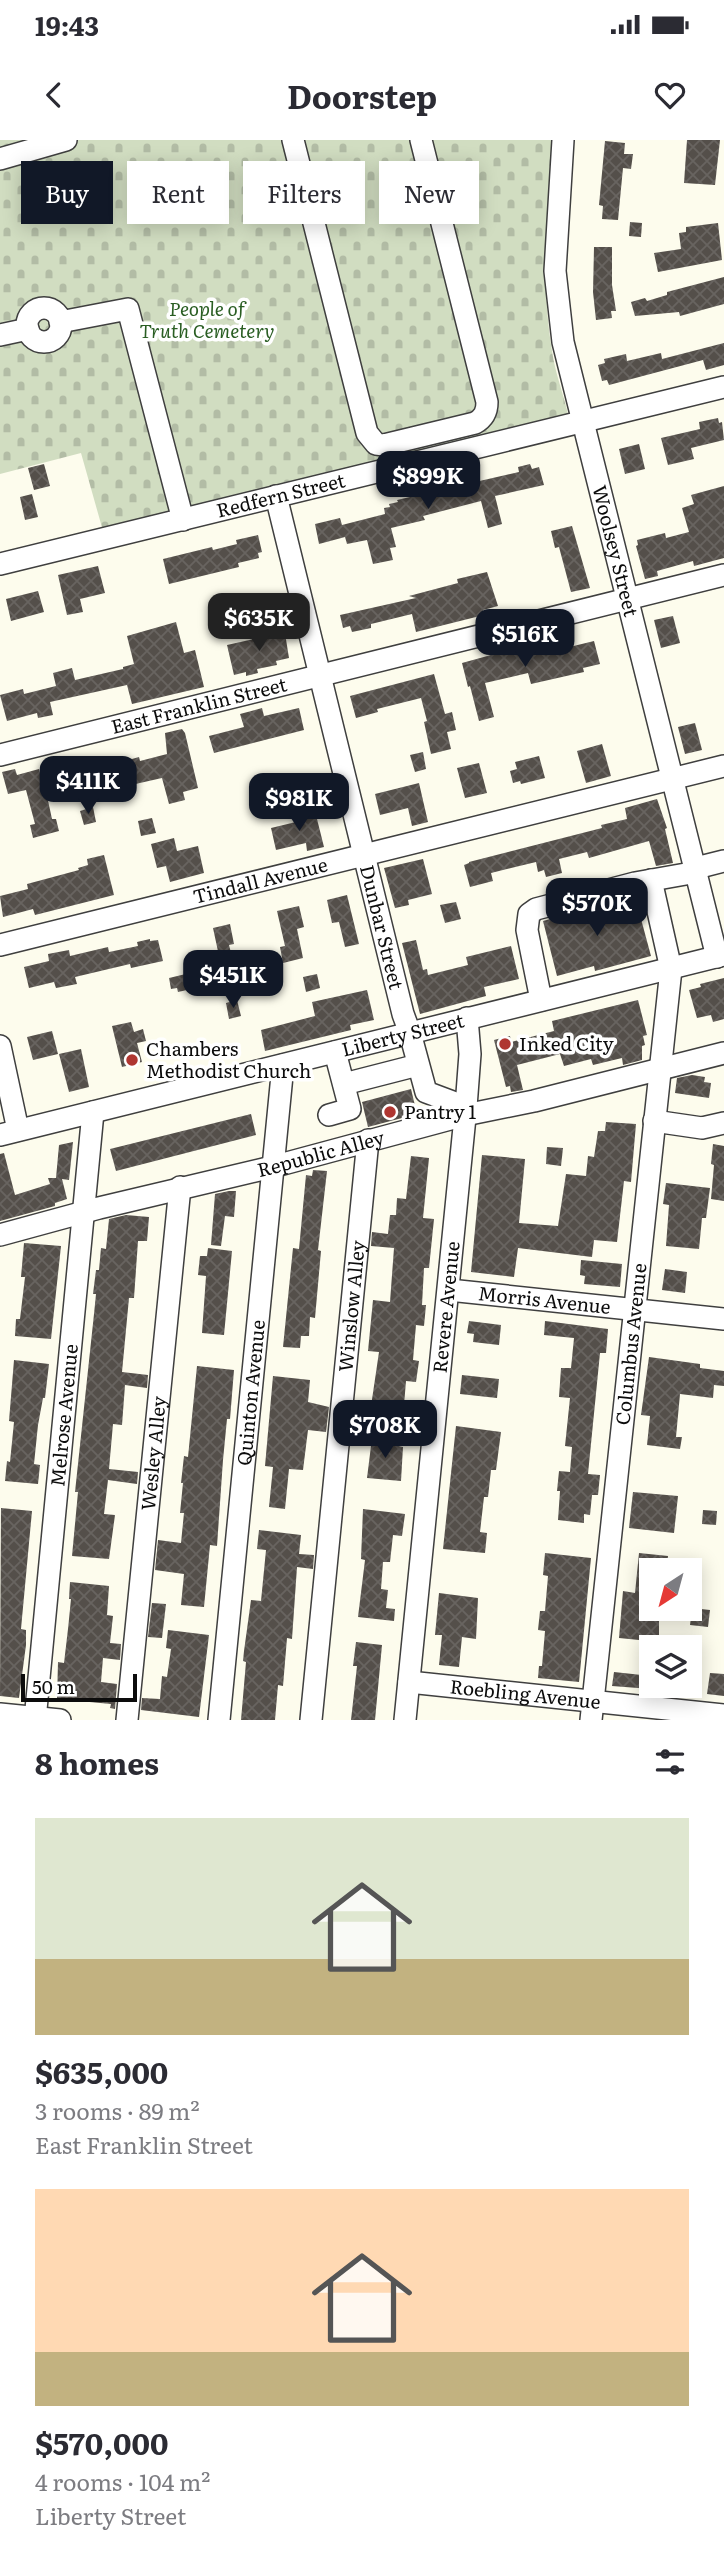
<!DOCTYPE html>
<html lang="en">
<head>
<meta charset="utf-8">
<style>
  :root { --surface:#fff; --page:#f7f7f7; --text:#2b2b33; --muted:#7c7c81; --accent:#111827 }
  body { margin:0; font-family:Literata,serif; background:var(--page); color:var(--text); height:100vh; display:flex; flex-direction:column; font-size:26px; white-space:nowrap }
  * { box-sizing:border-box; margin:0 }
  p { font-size:23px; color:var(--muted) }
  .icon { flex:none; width:38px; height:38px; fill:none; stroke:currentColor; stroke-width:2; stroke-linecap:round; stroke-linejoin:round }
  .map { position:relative; height:1580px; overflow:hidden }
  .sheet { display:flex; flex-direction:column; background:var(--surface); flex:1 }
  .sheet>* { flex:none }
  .hud { position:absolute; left:21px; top:21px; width:682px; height:63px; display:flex; gap:14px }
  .needle { width:46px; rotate:216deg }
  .controls { position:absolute; left:639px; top:1418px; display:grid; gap:14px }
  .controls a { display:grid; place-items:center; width:63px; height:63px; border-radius:0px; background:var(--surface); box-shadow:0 4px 18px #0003; font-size:35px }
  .scale { position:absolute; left:21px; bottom:18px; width:116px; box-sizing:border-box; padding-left:7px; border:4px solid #0c0c0c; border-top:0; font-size:19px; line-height:24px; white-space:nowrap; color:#0c0c0c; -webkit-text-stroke:5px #fff; paint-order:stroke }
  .price { position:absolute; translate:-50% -60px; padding:0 16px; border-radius:14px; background:var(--accent); color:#fff; font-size:23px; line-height:46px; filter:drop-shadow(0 2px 4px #0008) }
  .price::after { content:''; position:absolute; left:50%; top:42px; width:21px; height:16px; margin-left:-10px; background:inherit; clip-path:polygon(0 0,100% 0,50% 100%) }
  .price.selected { background:#222; color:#fff }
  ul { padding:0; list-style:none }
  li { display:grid; align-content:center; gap:14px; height:371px; padding:0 35px }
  li span { display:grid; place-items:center; height:217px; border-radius:0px; color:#555 }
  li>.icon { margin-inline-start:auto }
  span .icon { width:126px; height:126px; fill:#fffc; stroke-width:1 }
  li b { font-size:30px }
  h2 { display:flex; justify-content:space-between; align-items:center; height:84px; padding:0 35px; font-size:30px }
  .tag { padding:0 24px; border-radius:0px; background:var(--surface); box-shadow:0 4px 18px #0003; font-size:24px; line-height:63px }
  .tag.selected { background:var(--accent); color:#fff }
  .status { display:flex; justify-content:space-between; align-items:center; height:49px; padding:0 35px; background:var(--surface); direction:ltr }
  .status svg { height:19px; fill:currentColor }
  header { display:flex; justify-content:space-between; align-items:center; height:91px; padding:0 35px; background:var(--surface); font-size:32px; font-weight:700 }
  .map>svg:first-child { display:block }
  .cemetery { fill:url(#cemetery-stones) }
  .building { fill:url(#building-cross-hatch) }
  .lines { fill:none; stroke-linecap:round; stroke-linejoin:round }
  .minor-casing { stroke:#3f3f3f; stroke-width:24 }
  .minor { stroke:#fff; stroke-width:21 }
  .poi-dot { fill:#af3631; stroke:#fff; stroke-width:2.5 }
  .labels { text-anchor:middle; stroke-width:7; stroke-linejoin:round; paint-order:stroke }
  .park-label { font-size:19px; font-style:italic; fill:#2a5e23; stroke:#fff }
  .street-label { font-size:19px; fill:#0c0c0c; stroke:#fff }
  .poi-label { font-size:19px; fill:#0c0c0c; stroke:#fff; text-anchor:start }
</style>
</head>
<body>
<div class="status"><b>19:43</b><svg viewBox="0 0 49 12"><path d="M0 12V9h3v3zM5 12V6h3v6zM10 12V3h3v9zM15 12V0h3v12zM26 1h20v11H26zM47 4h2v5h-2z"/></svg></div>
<header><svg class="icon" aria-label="back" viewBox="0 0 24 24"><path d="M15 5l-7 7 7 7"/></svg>Doorstep<svg class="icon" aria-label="heart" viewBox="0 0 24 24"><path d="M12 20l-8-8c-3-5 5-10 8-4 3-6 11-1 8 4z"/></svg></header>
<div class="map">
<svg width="724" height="1580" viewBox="0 0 724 1580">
  <defs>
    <pattern id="cemetery-stones" width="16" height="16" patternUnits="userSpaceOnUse" patternTransform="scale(1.75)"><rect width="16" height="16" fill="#d1ddc1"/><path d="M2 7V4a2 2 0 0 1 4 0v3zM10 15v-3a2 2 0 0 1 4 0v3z" fill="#b2bca5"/></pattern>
    <pattern id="building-cross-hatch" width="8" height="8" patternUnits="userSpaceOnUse" patternTransform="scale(1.75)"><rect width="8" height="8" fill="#544f4a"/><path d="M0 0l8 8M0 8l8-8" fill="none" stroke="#686460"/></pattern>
  </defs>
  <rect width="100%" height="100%" fill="#fdfced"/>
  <path class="cemetery" d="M0 0H555C548 70 540 141 552 211 555 232 563 253 568 274L103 391 81 313 0 334Z"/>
  <g class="building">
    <path d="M687 0H720L715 45 684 43Z"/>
    <path d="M605 1 625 3 624 14H633L631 29 623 28 618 80 602 79 603 66 599 65Z"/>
    <path d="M630 82 642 83 641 97 629 96Z"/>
    <path d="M718 83 722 120 658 132 654 113 681 109 679 93 686 92V87Z"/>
    <path d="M594 107H612V145L616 171H611L612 178 596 180 593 152Z"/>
    <path d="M724 137V164L680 176 679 172 635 176 631 162 645 158 647 161 667 155V152Z"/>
    <path d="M724 203V225L706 230 703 220 609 245 607 240 602 241 598 225 605 223 604 219 626 214 627 221 661 213 662 219Z"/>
    <path d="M718 278 719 283 722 282 724 300 691 308 694 319 668 325 661 298 700 289 699 282Z"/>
    <path d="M639 304 645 329 625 334 619 309Z"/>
    <path d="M44 324 50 346 34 350 28 328Z"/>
    <path d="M530 324 532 329 539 327 544 345 495 356 502 384 488 388 481 361 423 376 425 380 391 388 396 407 390 408 393 420 373 424 367 400 347 404 345 397 319 404 315 384 340 378 342 385 385 374 384 368 390 367 389 364 398 362 397 360 519 332 518 327Z"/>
    <path d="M724 346V418L694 426 693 421 657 431 658 436 645 439 636 406 638 405 637 400 665 393 666 398 689 392 682 368 694 364 691 355Z"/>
    <path d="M32 354 38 377 25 380 20 357Z"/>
    <path d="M572 386 590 448 571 452 559 407 555 408 551 391Z"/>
    <path d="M258 395 262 412 258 413 259 418 238 423 239 427 169 444 163 419 212 407 213 410 237 404 236 400Z"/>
    <path d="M98 426 105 453 80 459 83 472 67 475 58 435Z"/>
    <path d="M487 432 498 466 483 470 484 475 416 492 412 474 371 484V488L352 492 350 486 343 488 340 475 416 458 409 456 458 443 457 439Z"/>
    <path d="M38 451 44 472 11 481 6 459Z"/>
    <path d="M673 476 680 503 661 508 654 480Z"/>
    <path d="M176 482 184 513 195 510 204 547 132 564 127 545 50 562 53 575 38 578 37 573 7 581 0 555 23 549 24 554 56 546 53 533 72 528 75 540 123 529V527L134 524 127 496Z"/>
    <path d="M284 487 289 518 276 521 277 525 257 529 258 533 246 536V532L234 535 227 505 272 495 271 490Z"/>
    <path d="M594 501 600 524 583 528 584 532 531 544 528 533 485 543 494 577 479 581 470 546 468 547 462 523 513 509 514 511 543 504 545 513Z"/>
    <path d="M434 534 445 574 452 572 456 590 447 592 451 609 431 614 424 582 427 581 421 558 377 569 378 572 356 578 350 556Z"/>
    <path d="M262 568 264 576 299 568 304 590 214 613 209 596 244 587 240 574Z"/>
    <path d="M695 583 702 610 685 614 678 587Z"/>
    <path d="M182 589 185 593 198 648 183 652 185 660 169 664 162 638 131 645 125 621 139 617 140 621 167 614 165 593Z"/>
    <path d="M602 604 611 636 586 643 577 611Z"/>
    <path d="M423 612 426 629 415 632 410 615Z"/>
    <path d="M539 616 545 638 521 644 520 641 513 643 510 631 517 629 515 622Z"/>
    <path d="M87 618V620L98 618 105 645 82 651 74 621Z"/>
    <path d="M479 623 487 653 465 658 457 628Z"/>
    <path d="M15 629 17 635 39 629 40 633H42L52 679H56L59 691 33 698 30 685 35 684 26 650 8 654 2 632Z"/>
    <path d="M319 638 323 655 307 659 303 641Z"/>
    <path d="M419 643 428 682 412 686 408 668 380 675 375 654Z"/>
    <path d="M657 659 667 688 665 689 673 723 656 726 649 701 589 718 587 712 559 719 562 733 546 737 544 730 538 732 536 722 491 733 493 741 470 747 464 725 469 723V722L602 688 601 685 627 679 625 668Z"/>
    <path d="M93 667 96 682 84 685 80 671Z"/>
    <path d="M315 671 324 707 307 711 306 703 276 710 271 688 300 681 299 675Z"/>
    <path d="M152 678 156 693 141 696 138 681Z"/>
    <path d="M174 698 177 711 198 706 204 733 170 742 166 726 157 728 151 704Z"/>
    <path d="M104 715 114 755 35 775 33 769 3 777 0 756 28 749 27 744 79 730 78 728 88 725 87 719Z"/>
    <path d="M423 719 432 754 408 760 409 765 395 768 384 728Z"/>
    <path d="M347 755 359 804 345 807 339 782 332 783 327 760Z"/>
    <path d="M624 759 626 767 637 764 651 816 595 831 594 826 557 836 543 781Z"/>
    <path d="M456 762 461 779 445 783 440 765Z"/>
    <path d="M299 766 304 787 297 789 303 818 283 823 280 807 285 806 277 771Z"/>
    <path d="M230 784 234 804 229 805 231 813 219 816 213 788Z"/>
    <path d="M150 799V801L158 800 163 821 131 828 130 824 75 837 77 844 56 848 54 842 29 848 24 827 49 821 48 814 69 810 70 816 108 807 109 812 138 806 137 802Z"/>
    <path d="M416 800 423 830 427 829 428 835 468 825 466 817 511 806 519 839 484 847 486 856 420 874 402 803Z"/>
    <path d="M221 820 225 837 195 844 196 848 178 852 177 848 171 849 169 838 211 828 210 823Z"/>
    <path d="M317 834 320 848 306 852 303 837Z"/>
    <path d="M724 838V879L713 882 711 875 697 878 689 850 701 847 700 844Z"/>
    <path d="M367 850 374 880 350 885 351 890 265 911 261 890 315 876 312 862Z"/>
    <path d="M237 860 241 876 229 879 226 863Z"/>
    <path d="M638 860 647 895 643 896 645 905 642 906V920L623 925 622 918 593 925 591 919 564 926 560 914 517 925 523 950 511 952 510 946 506 947 494 900 510 896 511 902 554 891 552 881Z"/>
    <path d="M131 882 134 892 143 889 146 901 137 903 142 922 122 927 112 886Z"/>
    <path d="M52 891 58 914 33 920 27 897Z"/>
    <path d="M81 909 89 947 69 952 59 914Z"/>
    <path d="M692 935 705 937 704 942 711 943 709 958 675 953 677 938Z"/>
    <path d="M411 949 417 974 368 987 362 962Z"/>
    <path d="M251 974 256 995 116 1031 110 1009Z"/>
    <path d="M606 982 636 984 631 1042 624 1041 617 1102 594 1100 592 1117 518 1108 514 1137 471 1132 482 1015 525 1019 519 1083 558 1086 566 1034 586 1036 588 1016 594 1017 598 991H605Z"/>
    <path d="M73 1002 69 1040 62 1039 67 1059 55 1063V1066L0 1081V1014L4 1013 15 1055 50 1044 48 1038H56L59 1005Z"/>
    <path d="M713 1004 724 1006V1061L711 1059 714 1025 711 1024Z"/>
    <path d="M547 1007 563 1008 561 1026 546 1024Z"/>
    <path d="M411 1016 429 1018 423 1078 434 1079 429 1128H424L422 1165H426L424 1186 416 1185 413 1220 419 1221 416 1242 406 1241 403 1277 370 1273 379 1212 368 1211 373 1160 390 1162 394 1108 371 1106 372 1092 388 1094 390 1075H396L397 1058 406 1059Z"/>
    <path d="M313 1030 327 1031 318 1110 321 1111 315 1178 310 1177 309 1196H301L300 1208 283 1207 293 1108 299 1109 306 1035 312 1036Z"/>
    <path d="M666 1043 710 1048 706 1078H702L699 1109 666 1106 669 1065 663 1064Z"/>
    <path d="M229 1051H236L234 1077 225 1076 221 1106 211 1105 215 1054Z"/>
    <path d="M126 1075 149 1077 147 1101H138L134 1158H129L122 1232 148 1235 147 1248 125 1245 122 1285 113 1284 109 1329 138 1332 137 1344 108 1340 104 1374 115 1375 109 1419 72 1416 78 1352H75L94 1174 96 1154H93L96 1130H99L101 1108 106 1109 109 1079Z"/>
    <path d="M24 1103 61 1106 51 1199 15 1196 16 1179H20L25 1137H21Z"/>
    <path d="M208 1108 232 1111 224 1195 202 1193 206 1136 198 1135 200 1116H207Z"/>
    <path d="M581 1120 622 1124 620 1147 584 1144 585 1136 580 1135Z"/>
    <path d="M665 1129 687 1132 685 1153 662 1150Z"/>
    <path d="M469 1181 501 1185 499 1205 473 1202 474 1194 467 1193Z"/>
    <path d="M545 1181 608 1189 606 1213H600L588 1334 600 1335 598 1355H592L590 1375 584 1374V1383L558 1380 560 1351H557L559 1331 570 1332 572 1307 565 1306 570 1258 559 1257 561 1228H571L574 1198 544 1195Z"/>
    <path d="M649 1217 700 1224V1228L724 1231V1246L714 1245 713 1258 680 1254 676 1297H682L680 1309 647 1305 650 1276 641 1275Z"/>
    <path d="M14 1220 49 1224 45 1258H43L38 1285 34 1324 40 1325 38 1344 5 1341 7 1321 10 1322 14 1282 9 1281Z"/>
    <path d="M197 1226 234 1230 230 1279H227L223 1320 217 1406 210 1405 204 1467 181 1465 184 1434 155 1430 158 1400 181 1403 184 1373H180L183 1343H181L184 1316 188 1317Z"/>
    <path d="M462 1235 499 1239 497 1258 460 1254Z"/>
    <path d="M273 1236 310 1240 308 1262 329 1267 326 1292 308 1290 303 1330 289 1329 285 1369 269 1367 273 1327 265 1326Z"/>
    <path d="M456 1286 501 1292 496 1330H491L488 1357H484L480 1392 487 1393 485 1413 443 1409Z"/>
    <path d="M372 1298 399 1301 398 1306 403 1307 401 1341 367 1338Z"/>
    <path d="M633 1352 678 1356 674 1393 629 1388Z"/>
    <path d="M1 1368 32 1371 21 1489 26 1490V1505L19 1558 0 1556Z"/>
    <path d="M363 1369 405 1374 402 1396 393 1395 390 1422H383L381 1449 388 1450 386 1468 395 1469 394 1481 358 1477 365 1420 361 1419Z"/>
    <path d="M703 1370 717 1371 716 1385 702 1384Z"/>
    <path d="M259 1390 301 1395 299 1414 314 1415 313 1429 297 1427 292 1499 287 1498 283 1546 278 1545 275 1580H241L246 1522 243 1521 244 1511 251 1460 261 1461 266 1410 257 1409Z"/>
    <path d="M545 1413 591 1418 579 1542 538 1538 539 1526H542L545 1491 538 1490 540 1471H545L548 1436 543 1435Z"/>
    <path d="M639 1413 668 1416 667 1430H651V1468L659 1469V1502L619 1498 623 1451 635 1453Z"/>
    <path d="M70 1442 109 1446 107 1475 113 1476 110 1503 121 1504 120 1520 103 1518 101 1542 117 1544 115 1569 110 1568 111 1564 57 1559 58 1522 64 1523 68 1489 71 1459H69Z"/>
    <path d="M439 1453 478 1458 476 1499 462 1497 459 1527 439 1525 442 1495H435Z"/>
    <path d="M152 1463 166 1464 162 1498 148 1497Z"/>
    <path d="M692 1468 710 1470 708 1487 690 1485Z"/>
    <path d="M168 1490 209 1495 199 1577 141 1570 142 1558 160 1559 162 1536 167 1537 171 1509 166 1508Z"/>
    <path d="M356 1502 382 1505 375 1580H351L357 1526H353Z"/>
    <path d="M614 1532 651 1536V1549L612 1546Z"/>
    <path d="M710 1533 724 1534V1556L707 1554Z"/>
  </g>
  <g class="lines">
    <g class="minor-casing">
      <g id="minor">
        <path d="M293 0 367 293 376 304 384 305 475 283C484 278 487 272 487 262L421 0"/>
        <path id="s1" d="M563 0 555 131 563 202 717 817"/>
        <path d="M0 19 66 0"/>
        <circle cx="44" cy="185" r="17"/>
        <path d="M60 182 128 169 183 380"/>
        <path d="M0 195 28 189"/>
        <path id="s2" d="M276 356 403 874 410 893 426 952 466 967"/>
        <path id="s3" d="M0 424 724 247"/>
        <path id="s4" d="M0 615 724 435"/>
        <path d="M696 728 724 721"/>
        <path id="s5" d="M0 805 724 626"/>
        <path d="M541 860 527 790 529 774 536 769 635 743 697 732"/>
        <path d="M0 906 18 990"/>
        <path d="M344 944 418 925"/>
        <path d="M329 975 350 969 335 912"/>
        <path d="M654 981 702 988 724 983"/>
        <path id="s6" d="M0 995 724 815"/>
        <path id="s7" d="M0 1095 99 1068 272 1027 465 975 534 961 724 913"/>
        <path id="s8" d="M449 1150 724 1179"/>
        <path id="s9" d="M409 1542 724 1575"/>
        <path d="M0 1574 60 1580"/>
        <path id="s10" d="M35 1580 93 972"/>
        <path id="s11" d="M127 1580 180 1047"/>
        <path id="s12" d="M219 1580 283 925"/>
        <path id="s13" d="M311 1580 368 1000"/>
        <path id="s14" d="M405 1580 466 967 470 914 467 878"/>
        <path id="s15" d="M591 1580 671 829 651 740"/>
      </g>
    </g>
    <use href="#minor" class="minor"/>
  </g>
  <g class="poi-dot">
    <circle cx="505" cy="904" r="7"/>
    <circle cx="132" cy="920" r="7"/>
    <circle cx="390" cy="972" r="7"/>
  </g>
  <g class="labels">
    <g class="park-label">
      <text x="207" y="176">People of<tspan x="207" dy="22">Truth Cemetery</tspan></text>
    </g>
    <g class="street-label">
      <text dy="7" stroke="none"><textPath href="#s3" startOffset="289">Redfern Street</textPath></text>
      <text dy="7" stroke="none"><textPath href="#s1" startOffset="418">Woolsey Street</textPath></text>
      <text dy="7" stroke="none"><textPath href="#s4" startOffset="205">East Franklin Street</textPath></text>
      <text dy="7" stroke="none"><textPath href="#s5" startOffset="268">Tindall Avenue</textPath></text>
      <text dy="7" stroke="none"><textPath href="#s2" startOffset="444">Dunbar Street</textPath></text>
      <text dy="7" stroke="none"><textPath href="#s6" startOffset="415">Liberty Street</textPath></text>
      <text dy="7" stroke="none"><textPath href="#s7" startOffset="331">Republic Alley</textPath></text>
      <text dy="7" stroke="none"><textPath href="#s8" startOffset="96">Morris Avenue</textPath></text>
      <text dy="7" stroke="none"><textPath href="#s13" startOffset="416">Winslow Alley</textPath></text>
      <text dy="7" stroke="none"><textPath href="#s14" startOffset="415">Revere Avenue</textPath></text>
      <text dy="7" stroke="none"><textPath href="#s15" startOffset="378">Columbus Avenue</textPath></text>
      <text dy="7" stroke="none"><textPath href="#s12" startOffset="329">Quinton Avenue</textPath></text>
      <text dy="7" stroke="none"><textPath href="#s10" startOffset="306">Melrose Avenue</textPath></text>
      <text dy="7" stroke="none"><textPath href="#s11" startOffset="268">Wesley Alley</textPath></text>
      <text dy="7" stroke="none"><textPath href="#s9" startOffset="117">Roebling Avenue</textPath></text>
    </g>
    <g class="poi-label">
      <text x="519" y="911">Inked City</text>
      <text x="146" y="916">Chambers<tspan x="146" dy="22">Methodist Church</tspan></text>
      <text x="404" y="979">Pantry 1</text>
    </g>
  </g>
</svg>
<div class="controls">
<a><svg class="needle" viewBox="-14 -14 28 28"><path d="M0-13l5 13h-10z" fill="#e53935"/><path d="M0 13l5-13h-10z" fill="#7c7c81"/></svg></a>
<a><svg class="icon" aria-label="layers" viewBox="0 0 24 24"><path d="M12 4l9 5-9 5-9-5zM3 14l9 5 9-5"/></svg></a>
</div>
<div class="scale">50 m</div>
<b class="price" style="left:428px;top:371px">$899K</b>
<b class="price selected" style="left:259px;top:513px">$635K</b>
<b class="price" style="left:525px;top:529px">$516K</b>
<b class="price" style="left:88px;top:676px">$411K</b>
<b class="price" style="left:299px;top:693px">$981K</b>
<b class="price" style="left:597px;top:798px">$570K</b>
<b class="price" style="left:233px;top:870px">$451K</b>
<b class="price" style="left:385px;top:1320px">$708K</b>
<div class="hud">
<a class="tag selected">Buy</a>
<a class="tag">Rent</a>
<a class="tag">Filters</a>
<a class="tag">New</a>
</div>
</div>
<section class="sheet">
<h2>8 homes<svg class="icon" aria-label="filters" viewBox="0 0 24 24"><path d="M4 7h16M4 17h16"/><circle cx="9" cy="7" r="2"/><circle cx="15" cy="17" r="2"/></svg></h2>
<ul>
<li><span style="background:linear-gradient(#dfe7d0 65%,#c2b280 0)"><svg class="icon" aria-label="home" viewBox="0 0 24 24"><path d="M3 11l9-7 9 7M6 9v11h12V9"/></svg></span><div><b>$635,000</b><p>3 rooms · 89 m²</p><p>East Franklin Street</p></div></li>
<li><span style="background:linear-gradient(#ffd9b3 75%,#c2b280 0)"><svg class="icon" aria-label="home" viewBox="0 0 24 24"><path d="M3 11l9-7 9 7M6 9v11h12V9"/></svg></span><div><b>$570,000</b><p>4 rooms · 104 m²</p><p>Liberty Street</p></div></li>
</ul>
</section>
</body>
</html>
